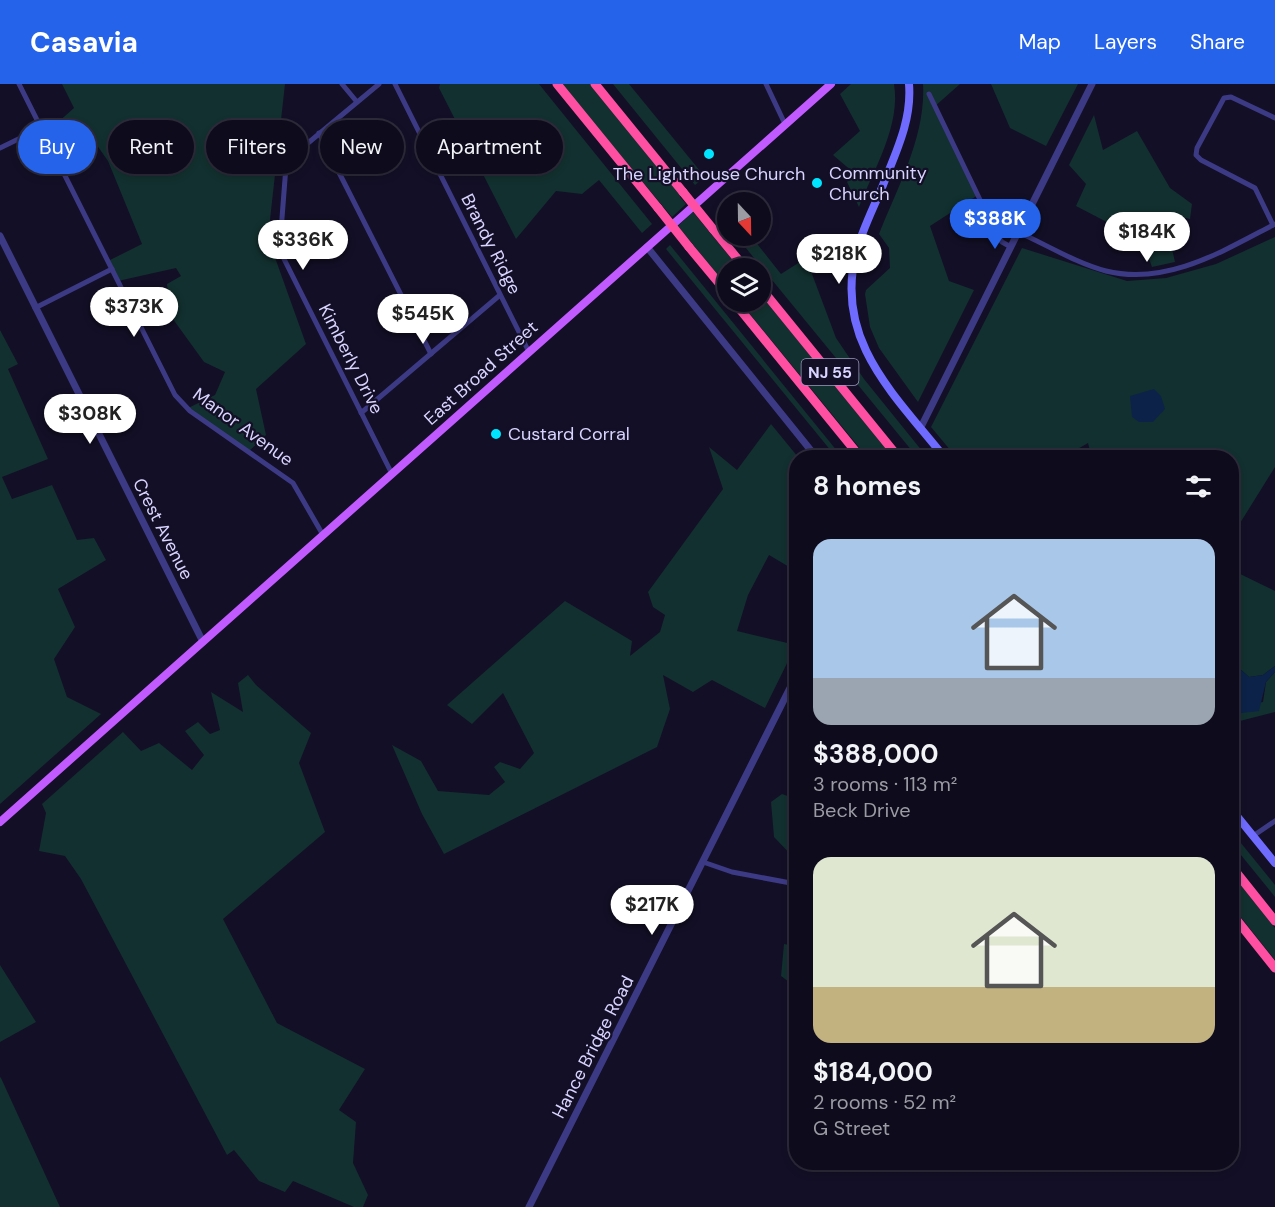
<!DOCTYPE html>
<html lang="en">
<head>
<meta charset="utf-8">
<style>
  :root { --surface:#0e0b1c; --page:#171425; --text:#f1f3f6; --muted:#9b9ba3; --line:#2e2b3b; --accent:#2563eb }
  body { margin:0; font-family:"DM Sans",sans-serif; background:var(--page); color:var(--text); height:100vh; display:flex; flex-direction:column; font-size:22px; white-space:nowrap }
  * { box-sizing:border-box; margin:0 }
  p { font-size:20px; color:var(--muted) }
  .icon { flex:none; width:33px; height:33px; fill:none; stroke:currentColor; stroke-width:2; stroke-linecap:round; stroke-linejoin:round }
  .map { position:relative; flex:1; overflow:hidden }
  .details { position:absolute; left:789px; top:366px; width:450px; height:720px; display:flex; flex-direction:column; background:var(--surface); border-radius:24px; box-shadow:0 3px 9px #0003,0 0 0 2px var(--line) }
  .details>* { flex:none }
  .top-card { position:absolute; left:18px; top:36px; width:570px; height:54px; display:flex; gap:12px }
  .needle { width:39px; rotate:158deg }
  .controls { position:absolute; left:717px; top:108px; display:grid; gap:12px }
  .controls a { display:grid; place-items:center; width:54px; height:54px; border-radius:50%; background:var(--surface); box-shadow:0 3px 9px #0003,0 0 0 2px var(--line); font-size:30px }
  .price { position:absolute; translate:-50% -51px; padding:0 14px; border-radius:21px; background:#fff; color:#222; font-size:20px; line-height:39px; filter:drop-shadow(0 2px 3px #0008) }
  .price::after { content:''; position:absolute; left:50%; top:36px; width:18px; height:14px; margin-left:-9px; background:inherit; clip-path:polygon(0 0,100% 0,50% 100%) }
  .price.on { background:var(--accent); color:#fff }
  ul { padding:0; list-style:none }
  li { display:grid; align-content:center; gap:12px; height:318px; padding:0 24px }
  li span { display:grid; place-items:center; height:186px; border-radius:18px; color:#555 }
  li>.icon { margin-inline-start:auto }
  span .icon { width:108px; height:108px; fill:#fffc; stroke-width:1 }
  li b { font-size:26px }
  h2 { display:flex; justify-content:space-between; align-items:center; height:72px; padding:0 24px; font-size:26px }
  .pill { padding:0 21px; border-radius:27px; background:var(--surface); box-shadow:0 3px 9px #0003,0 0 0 2px var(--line); font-size:21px; line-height:54px }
  .pill.on { background:var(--accent); color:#fff }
  header { display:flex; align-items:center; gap:36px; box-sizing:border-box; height:84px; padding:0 30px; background:var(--accent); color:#fff }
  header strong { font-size:28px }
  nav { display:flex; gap:33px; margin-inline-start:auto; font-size:21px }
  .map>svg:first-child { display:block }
  .green { fill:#12302f }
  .water { fill:#0c2248 }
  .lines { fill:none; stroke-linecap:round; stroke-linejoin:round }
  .minor { stroke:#3d3a85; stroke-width:5 }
  .tertiary { stroke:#3d3a85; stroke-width:7 }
  .secondary { stroke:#6f6bff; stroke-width:8 }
  .primary { stroke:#c25bff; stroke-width:8 }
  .motorway { stroke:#ff4fa3; stroke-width:9 }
  .motorway-bridge { stroke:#ff4fa3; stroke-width:9 }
  .poi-dot { fill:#00e5ff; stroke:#130f26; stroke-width:2 }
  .labels { text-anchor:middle; stroke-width:4.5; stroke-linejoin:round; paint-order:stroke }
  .shield { fill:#130f26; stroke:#9e99be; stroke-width:1.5 }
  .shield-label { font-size:16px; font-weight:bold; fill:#d9d4ff }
  .poi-label { font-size:18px; fill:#d9d4ff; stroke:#130f26; text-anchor:start }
  .street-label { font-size:18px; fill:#d9d4ff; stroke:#130f26 }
</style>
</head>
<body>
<header>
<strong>Casavia</strong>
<nav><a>Map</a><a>Layers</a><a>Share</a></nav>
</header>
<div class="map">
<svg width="1275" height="1123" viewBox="0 0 1275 1123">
  <rect width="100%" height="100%" fill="#130f26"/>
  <g class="green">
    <path d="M62 0H285L268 154 306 260 256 305 266 351 247 369 186 325 215 311 225 288 204 278 170 231 167 200 181 192 176 184 118 197 108 177 142 160 108 77 80 37 48 47 74 24Z"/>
    <path d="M440 0H539L652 140 642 149 599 96 582 110 556 107 516 155 439 4Z"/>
    <path d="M561 0H591L680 110V113L686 120 672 133Z"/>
    <path d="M613 0H629L705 93 695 101Z"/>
    <path d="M851 0H894C901 41 874 85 859 123L847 98 853 88 833 71 860 47 840 10Z"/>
    <path d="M923 0H960L934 23 978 111 930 142 949 197 974 206 918 318 879 264 870 243 865 210 866 206 890 184 889 164 879 150C898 102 926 52 923 0Z"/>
    <path d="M991 0H1078L1046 62 1010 44Z"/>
    <path d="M1094 31 1103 66 1137 47 1170 104 1192 120 1190 135 1164 129 1175 178 1152 183 1139 147H1124L1076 122 1086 100 1069 81Z"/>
    <path d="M693 128 739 184H728L727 202 678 142Z"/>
    <path d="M736 152H751L781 190 806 174 836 254 864 295 927 373H917Z"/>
    <path d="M1275 153V383L1232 452V374L1087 373 1090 367 1088 359 1076 366 1073 373H956L931 343 1022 164 1127 197 1166 194 1216 180Z"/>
    <path d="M670 161 842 373H836L666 165Z"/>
    <path d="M761 211 893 373H867L740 218H760Z"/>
    <path d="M0 246 18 280 8 285 48 375 2 393 12 415 52 401 77 456 94 454 106 476 58 505 75 543 54 575 67 613 101 630 0 720Z"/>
    <path d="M771 340 798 373 796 487 769 471 748 511 737 547 796 561 765 624 712 596 693 608 663 591 670 625 657 663 444 770 422 730 392 661 421 677 438 707 489 711 505 698 494 683 500 678 520 685 534 669 503 609 472 640 447 621 565 517 632 557 630 572 660 548 665 531 653 523 648 508 723 405 709 363 737 386Z"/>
    <path d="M1232 486 1275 507V582L1263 591 1249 593 1232 578Z"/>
    <path d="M1275 588V628L1232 639V616L1233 615 1232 623 1263 618 1266 598Z"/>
    <path d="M248 591 256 601 311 649 299 679 325 748 223 835 277 939 365 985 339 1026 356 1038 353 1079 368 1111 363 1123H354L293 1097 285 1108 259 1097 234 1066 227 1071 81 795 65 772 39 767 46 729 42 720 123 648 141 667 159 659 192 686 204 671 185 647 198 638 210 650 220 646 211 608 243 628 238 599Z"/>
    <path d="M782 710 796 715V776L774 753 771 718Z"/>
    <path d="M1232 748 1275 801V813L1232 760Z"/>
    <path d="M1232 790 1275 844V876L1232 822Z"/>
    <path d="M784 860 796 862V903L781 892Z"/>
    <path d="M0 881 36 938 0 958Z"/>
    <path d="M0 993 1 994 60 1123H0Z"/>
  </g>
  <g class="water">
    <path d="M1154 305 1161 312 1165 325 1153 338H1139L1132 333 1130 312Z"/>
    <path d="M1232 578 1249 593 1263 591 1275 582V588L1266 598 1259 627 1233 630Z"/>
  </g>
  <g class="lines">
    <g class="minor">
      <path d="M19 0 175 311 190 327 293 399 323 451"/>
      <path d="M342 0 357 18"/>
      <path d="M379 0 290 74 286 82 280 160 282 171 392 390"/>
      <path d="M395 0 529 268"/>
      <path d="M766 0 785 40"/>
      <path d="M929 10 997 151 1002 158 1011 163"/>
      <path d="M319 49 431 270"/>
      <path d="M0 64 41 44"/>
      <path d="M1273 141 1255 104 1201 76 1196 71 1197 64 1224 14 1231 13 1275 34"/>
      <path d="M1018 148C1047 161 1076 179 1106 187 1167 202 1223 167 1275 140"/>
      <path d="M35 224 112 185"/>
      <path d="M361 329 500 211"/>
      <path d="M1253 752 1275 737"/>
      <path d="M703 778 732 788 796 800"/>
      <path d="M1232 886 1234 887"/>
    </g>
    <g class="tertiary">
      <path d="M0 152 203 558"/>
      <path d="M647 163 817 374"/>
      <path d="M921 343 1092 0"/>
      <path d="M529 1123 796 592"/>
    </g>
    <g class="secondary">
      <path d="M909 0C912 36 896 68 883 101 874 123 862 146 856 169 834 257 895 311 945 374"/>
      <path d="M1232 726 1275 779"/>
    </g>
    <path class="primary" d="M0 738 831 0"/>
    <g class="motorway">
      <path d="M557 0 658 124"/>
      <path d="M595 0 683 108"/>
      <path d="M713 145 745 184"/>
      <path d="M689 163 728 210"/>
      <path d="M760 203 899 374"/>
      <path d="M734 218 861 374"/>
      <path d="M1232 783 1275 837"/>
      <path d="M1232 830 1275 884"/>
    </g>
    <g class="motorway-bridge">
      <path d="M683 108 713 145"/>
      <path d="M658 124 689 163"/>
    </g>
  </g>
  <g class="poi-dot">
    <circle cx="709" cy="70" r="6"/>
    <circle cx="817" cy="99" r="6"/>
    <circle cx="496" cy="350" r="6"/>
  </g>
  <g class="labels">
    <rect class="shield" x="801.5" y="275" width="57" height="26" rx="4.5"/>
    <g class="shield-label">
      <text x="830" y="294">NJ 55</text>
    </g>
    <g class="poi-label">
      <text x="829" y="95">Community<tspan x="829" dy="21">Church</tspan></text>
      <text x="709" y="96" text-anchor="middle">The Lighthouse Church</text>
      <text x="508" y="356">Custard Corral</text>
    </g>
    <g class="street-label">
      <text transform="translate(491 160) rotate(63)" y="6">Brandy Ridge</text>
      <text transform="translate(351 275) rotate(63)" y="6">Kimberly Drive</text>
      <text transform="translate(481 289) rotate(-42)" y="6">East Broad Street</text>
      <text transform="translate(243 343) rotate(36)" y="6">Manor Avenue</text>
      <text transform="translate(163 445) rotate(63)" y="6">Crest Avenue</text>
      <text transform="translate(593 963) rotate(-63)" y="6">Hance Bridge Road</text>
    </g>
  </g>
</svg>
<div class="controls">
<a><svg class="needle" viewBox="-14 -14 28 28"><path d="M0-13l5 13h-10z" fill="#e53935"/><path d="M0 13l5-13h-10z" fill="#9b9ba3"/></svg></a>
<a><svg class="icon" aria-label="layers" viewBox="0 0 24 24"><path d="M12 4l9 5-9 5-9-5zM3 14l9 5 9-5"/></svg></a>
</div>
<b class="price on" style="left:995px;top:166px">$388K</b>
<b class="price" style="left:1147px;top:179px">$184K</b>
<b class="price" style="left:303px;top:187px">$336K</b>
<b class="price" style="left:839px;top:201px">$218K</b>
<b class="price" style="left:134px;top:254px">$373K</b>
<b class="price" style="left:423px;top:261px">$545K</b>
<b class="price" style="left:90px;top:361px">$308K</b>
<b class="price" style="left:652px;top:852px">$217K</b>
<div class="top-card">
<a class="pill on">Buy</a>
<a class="pill">Rent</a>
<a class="pill">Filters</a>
<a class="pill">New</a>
<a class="pill">Apartment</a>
</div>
<section class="details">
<h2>8 homes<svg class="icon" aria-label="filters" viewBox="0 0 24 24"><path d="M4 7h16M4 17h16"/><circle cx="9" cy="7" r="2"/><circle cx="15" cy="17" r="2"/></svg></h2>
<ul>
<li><span style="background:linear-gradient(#a9c7e8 75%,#9aa5b1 0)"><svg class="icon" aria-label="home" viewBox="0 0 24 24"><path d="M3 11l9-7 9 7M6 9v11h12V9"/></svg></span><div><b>$388,000</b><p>3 rooms · 113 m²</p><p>Beck Drive</p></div></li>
<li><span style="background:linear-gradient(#dfe7d0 70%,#c2b280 0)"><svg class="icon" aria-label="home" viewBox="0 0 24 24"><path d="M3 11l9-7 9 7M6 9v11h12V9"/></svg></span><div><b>$184,000</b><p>2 rooms · 52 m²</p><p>G Street</p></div></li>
</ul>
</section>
</div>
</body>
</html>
